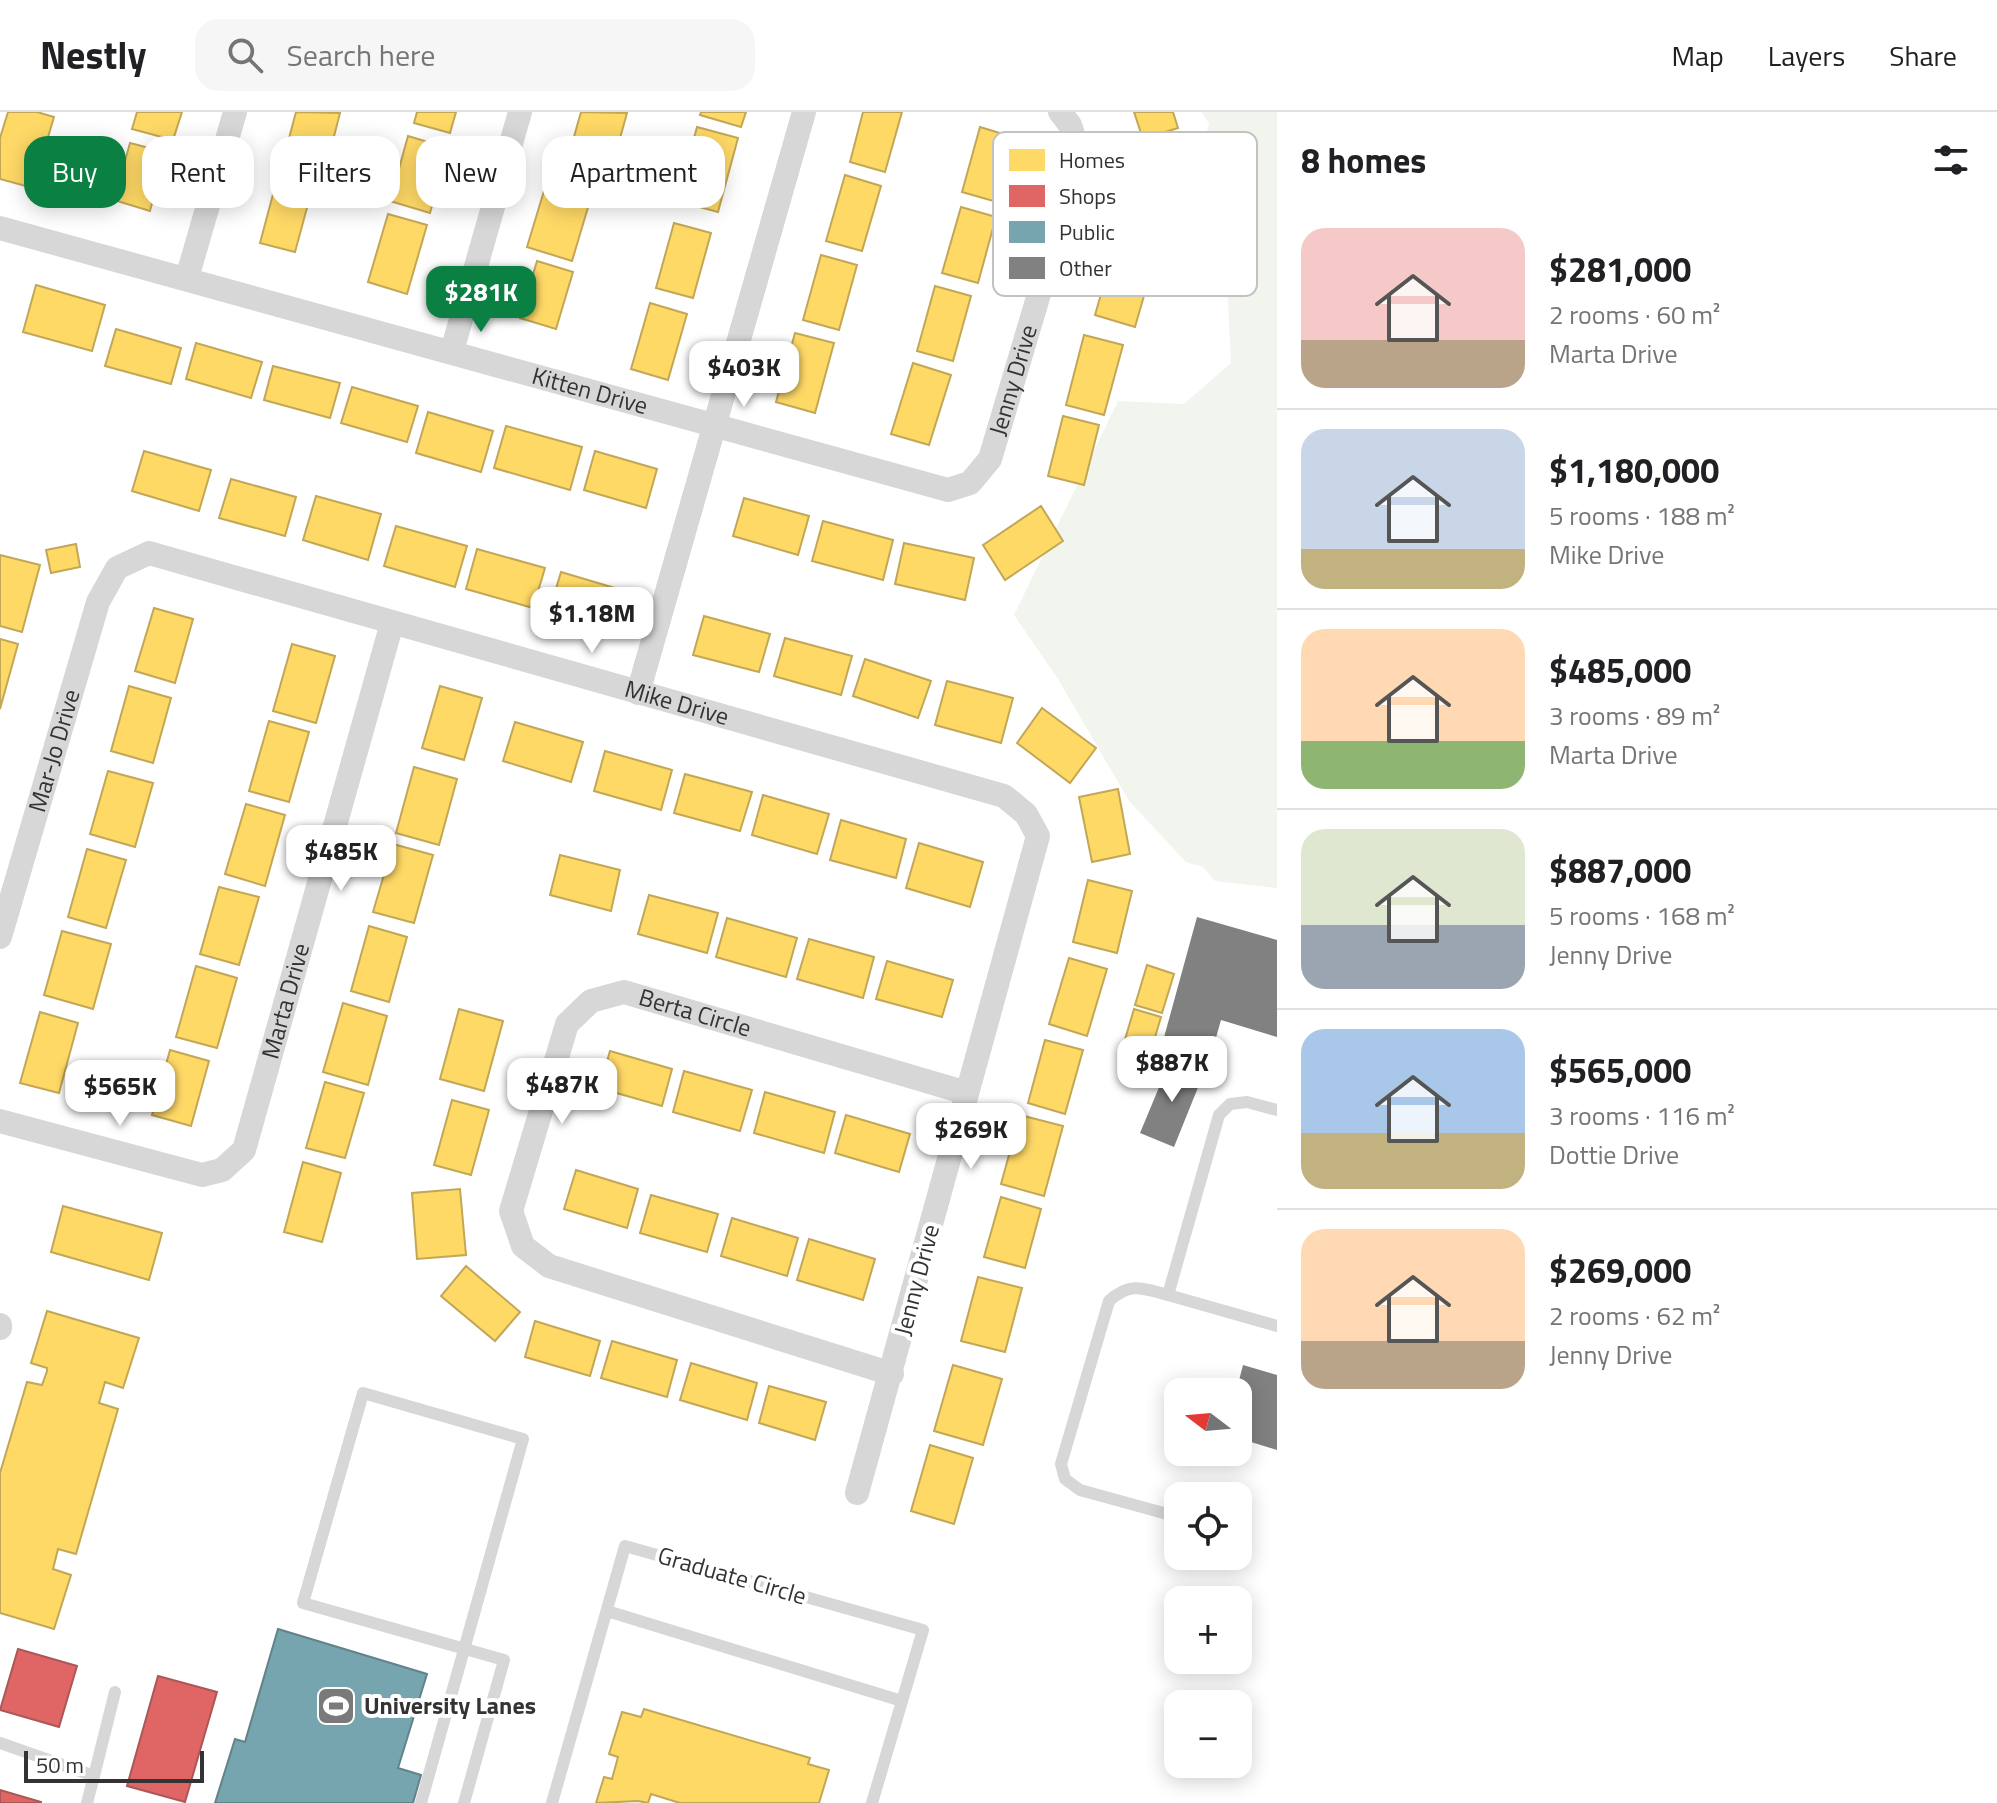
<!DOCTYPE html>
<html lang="en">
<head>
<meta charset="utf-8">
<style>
  :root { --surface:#fff; --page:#f6f6f6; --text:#202124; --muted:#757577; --line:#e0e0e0; --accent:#0b8043 }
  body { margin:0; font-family:"Titillium Web",sans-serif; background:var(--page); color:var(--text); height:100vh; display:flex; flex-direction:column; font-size:30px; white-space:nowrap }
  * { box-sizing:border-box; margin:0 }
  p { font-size:26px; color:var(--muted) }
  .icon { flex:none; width:44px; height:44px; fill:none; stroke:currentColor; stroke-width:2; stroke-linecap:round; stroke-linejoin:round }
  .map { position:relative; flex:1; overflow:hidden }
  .panel { display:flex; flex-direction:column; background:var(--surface); width:720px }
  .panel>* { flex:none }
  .hud { position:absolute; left:24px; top:24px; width:760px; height:72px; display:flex; gap:16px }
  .needle { width:52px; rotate:286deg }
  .controls { position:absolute; left:1164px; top:1266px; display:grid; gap:16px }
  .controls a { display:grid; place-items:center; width:88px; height:88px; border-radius:16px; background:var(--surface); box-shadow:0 4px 20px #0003; font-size:40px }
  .scale { position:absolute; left:24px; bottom:20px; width:180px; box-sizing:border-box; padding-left:8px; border:4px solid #333; border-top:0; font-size:22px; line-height:28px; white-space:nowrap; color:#333; -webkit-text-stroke:6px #fff; paint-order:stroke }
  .price { position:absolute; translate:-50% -68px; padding:0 18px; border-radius:16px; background:#fff; color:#222; font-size:26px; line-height:52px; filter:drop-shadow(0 2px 4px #0008) }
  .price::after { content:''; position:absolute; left:50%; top:48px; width:24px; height:18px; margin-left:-12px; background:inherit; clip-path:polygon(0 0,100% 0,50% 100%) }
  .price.current { background:var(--accent); color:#fff }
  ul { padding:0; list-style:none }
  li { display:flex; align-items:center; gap:24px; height:200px; padding:0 24px }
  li+li { border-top:2px solid var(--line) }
  li span { display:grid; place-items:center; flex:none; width:224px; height:160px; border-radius:24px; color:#555 }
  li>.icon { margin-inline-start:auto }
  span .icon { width:96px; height:96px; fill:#fffc; stroke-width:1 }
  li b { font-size:34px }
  h2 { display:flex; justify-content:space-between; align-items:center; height:96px; padding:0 24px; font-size:34px }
  .tag { padding:0 28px; border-radius:24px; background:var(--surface); box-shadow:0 4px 20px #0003; font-size:28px; line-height:72px }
  .tag.current { background:var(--accent); color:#fff }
  header { display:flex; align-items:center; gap:48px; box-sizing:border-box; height:112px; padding:0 40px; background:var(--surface); border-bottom:2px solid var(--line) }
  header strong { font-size:38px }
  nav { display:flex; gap:44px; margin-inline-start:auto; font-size:28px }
  .search { width:560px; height:72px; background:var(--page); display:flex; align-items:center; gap:20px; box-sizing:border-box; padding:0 28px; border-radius:24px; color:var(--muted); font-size:30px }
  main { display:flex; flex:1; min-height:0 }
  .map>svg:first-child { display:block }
  .green { fill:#f1f5ed }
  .homes { fill:#ffd966; stroke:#c2a757; stroke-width:2 }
  .shops { fill:#e06666; stroke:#ac5757; stroke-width:2 }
  .public { fill:#76a5af; stroke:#62838a; stroke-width:2 }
  .building { fill:#818181 }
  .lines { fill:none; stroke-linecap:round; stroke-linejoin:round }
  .service { stroke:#d7d7d7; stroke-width:12 }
  .minor { stroke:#d7d7d7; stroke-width:24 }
  .labels { text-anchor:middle; stroke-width:8; stroke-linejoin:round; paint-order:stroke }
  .street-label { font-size:24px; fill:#333; stroke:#fff }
  .poi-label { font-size:24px; font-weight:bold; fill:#333; stroke:#fff; text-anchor:start }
  .key { fill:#fff; stroke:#c2c2c2; stroke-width:2 }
  .key-label { font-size:22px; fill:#333 }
</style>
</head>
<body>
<header>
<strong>Nestly</strong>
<div class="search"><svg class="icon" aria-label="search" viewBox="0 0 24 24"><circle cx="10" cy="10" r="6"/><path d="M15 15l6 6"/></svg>Search here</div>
<nav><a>Map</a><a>Layers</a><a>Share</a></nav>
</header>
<main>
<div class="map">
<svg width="1277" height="1691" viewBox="0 0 1277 1691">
  <rect width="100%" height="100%" fill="#fff"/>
  <path class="green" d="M1202 0H1277V776L1215 769 1203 755 1186 750 1129 689 1058 567 1014 503 1118 289 1184 292 1231 251 1227 171 1169 154 1209 12Z"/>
  <g class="homes">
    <path d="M8 0H37L54 5 33 76 0 67V26Z"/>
    <path d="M137 0H182L173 28 132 17Z"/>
    <path d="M296 0 340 1 322 71 280 60Z"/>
    <path d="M417 0H456L450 21 414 11Z"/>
    <path d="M581 0 627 1 609 66 566 53Z"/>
    <path d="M701 0H746L741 15 700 3Z"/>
    <path d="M863 0H902L885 60 850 50Z"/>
    <path d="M1134 0H1173L1178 16 1143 27Z"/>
    <path d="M697 15 738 26 718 100 677 89Z"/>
    <path d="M980 15 1016 26 997 90 962 80Z"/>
    <path d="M408 24 448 36 430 101 390 89Z"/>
    <path d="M130 31 165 40 150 99 114 88Z"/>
    <path d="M845 63 881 74 862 139 826 129Z"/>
    <path d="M547 69 592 82 572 149 527 135Z"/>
    <path d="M276 71 311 81 295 140 260 131Z"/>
    <path d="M961 95 996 105 978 171 942 161Z"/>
    <path d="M388 102 427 113 407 182 368 170Z"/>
    <path d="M674 111 711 121 693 186 656 176Z"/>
    <path d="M1114 137 1154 149 1135 215 1095 203Z"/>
    <path d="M821 143 857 153 839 218 803 208Z"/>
    <path d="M537 149 573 160 556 217 520 206Z"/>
    <path d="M36 173 105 193 92 239 23 220Z"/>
    <path d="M935 174 971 184 953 249 917 239Z"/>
    <path d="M650 191 687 202 668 268 631 257Z"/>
    <path d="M116 217 181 236 171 272 105 254Z"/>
    <path d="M795 221 834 231 815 301 776 290Z"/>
    <path d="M1084 223 1123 233 1104 303 1066 293Z"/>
    <path d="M196 231 262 250 251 286 186 267Z"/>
    <path d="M913 251 951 263 929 333 891 322Z"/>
    <path d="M273 254 340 271 330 306 264 288Z"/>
    <path d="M352 275 418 294 407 330 341 311Z"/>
    <path d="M428 300 493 319 481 360 416 341Z"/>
    <path d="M1063 304 1099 313 1084 373 1048 364Z"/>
    <path d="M506 314 582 335 570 378 494 356Z"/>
    <path d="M144 339 211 358 199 399 132 379Z"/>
    <path d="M595 339 657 357 646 396 584 378Z"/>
    <path d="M231 367 296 385 285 424 219 406Z"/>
    <path d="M316 384 381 402 368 448 303 428Z"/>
    <path d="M744 386 809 404 798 443 733 424Z"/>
    <path d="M1041 394 1063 429 1005 468 983 433Z"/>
    <path d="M823 409 893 428 883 468 812 449Z"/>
    <path d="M396 414 467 434 455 475 384 454Z"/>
    <path d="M904 431 974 446 965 488 895 472Z"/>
    <path d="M76 432 80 455 51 461 46 438Z"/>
    <path d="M477 437 545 456 533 496 466 477Z"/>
    <path d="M0 443 40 453 22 520 0 514Z"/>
    <path d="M561 460 628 480 616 520 549 500Z"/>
    <path d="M154 496 193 507 175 571 135 559Z"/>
    <path d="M704 504 770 522 759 560 693 543Z"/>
    <path d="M785 526 852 544 841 583 774 564Z"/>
    <path d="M0 527 18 532 0 597Z"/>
    <path d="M292 532 335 544 316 611 273 599Z"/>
    <path d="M865 547 931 569 918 606 853 584Z"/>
    <path d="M947 569 1013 586 1001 631 935 613Z"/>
    <path d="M129 574 171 586 153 651 111 639Z"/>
    <path d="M440 574 482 586 464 648 422 636Z"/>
    <path d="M1042 596 1096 636 1070 671 1017 631Z"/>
    <path d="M269 609 309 620 289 690 249 679Z"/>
    <path d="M515 610 583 630 571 670 503 649Z"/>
    <path d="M605 639 672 658 661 698 594 679Z"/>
    <path d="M414 655 457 667 439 733 396 721Z"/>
    <path d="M108 659 153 671 135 735 90 722Z"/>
    <path d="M685 662 752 680 740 719 674 701Z"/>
    <path d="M1118 677 1130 742 1092 750 1079 685Z"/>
    <path d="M763 683 829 702 817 742 752 723Z"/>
    <path d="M246 692 285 703 265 774 225 762Z"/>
    <path d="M841 708 906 727 896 766 830 748Z"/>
    <path d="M919 731 983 750 970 795 906 776Z"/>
    <path d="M393 732 433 743 414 811 373 800Z"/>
    <path d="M87 737 126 748 106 816 68 805Z"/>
    <path d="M560 743 620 758 611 799 550 783Z"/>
    <path d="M1088 768 1132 779 1117 841 1073 830Z"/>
    <path d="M219 775 259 785 239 853 200 842Z"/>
    <path d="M649 783 718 801 707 841 638 822Z"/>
    <path d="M727 806 797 826 786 865 716 845Z"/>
    <path d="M369 814 407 825 389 890 351 879Z"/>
    <path d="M62 819 111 832 93 897 44 883Z"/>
    <path d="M809 827 874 845 863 886 797 867Z"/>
    <path d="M1069 846 1107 857 1087 924 1049 912Z"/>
    <path d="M887 849 953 868 942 905 876 887Z"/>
    <path d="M1147 853 1174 862 1162 901 1135 893Z"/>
    <path d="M196 854 237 866 217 936 176 925Z"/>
    <path d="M343 891 387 904 368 973 323 960Z"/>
    <path d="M459 897 503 909 484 979 440 967Z"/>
    <path d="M1134 897 1161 905 1150 942 1123 934Z"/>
    <path d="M40 900 78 911 59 981 20 971Z"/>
    <path d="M1045 928 1083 938 1065 1002 1028 991Z"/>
    <path d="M170 938 209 949 191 1014 152 1003Z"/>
    <path d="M610 939 672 957 662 994 599 976Z"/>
    <path d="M684 959 752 978 740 1019 673 1000Z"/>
    <path d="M325 970 364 981 345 1046 306 1036Z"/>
    <path d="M765 980 835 1000 824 1041 754 1021Z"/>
    <path d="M452 988 489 998 471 1063 434 1053Z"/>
    <path d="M846 1003 910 1022 899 1060 835 1041Z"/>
    <path d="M1020 1003 1063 1014 1044 1084 1001 1072Z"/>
    <path d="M303 1050 341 1061 322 1130 284 1120Z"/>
    <path d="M576 1058 638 1077 627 1116 564 1097Z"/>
    <path d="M460 1077 466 1143 417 1147 412 1081Z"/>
    <path d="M651 1083 718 1102 707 1140 640 1121Z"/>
    <path d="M1001 1085 1041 1097 1025 1156 984 1145Z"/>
    <path d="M63 1094 162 1121 149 1168 51 1140Z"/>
    <path d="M732 1106 798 1126 787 1164 721 1144Z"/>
    <path d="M809 1127 875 1147 863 1188 797 1168Z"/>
    <path d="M466 1154 520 1200 495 1229 441 1184Z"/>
    <path d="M978 1165 1022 1176 1005 1240 961 1229Z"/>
    <path d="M47 1199 139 1226 123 1276 105 1270 99 1291 118 1297 76 1442 58 1437 53 1457 71 1463 54 1517 0 1501V1361L27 1270 42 1273 47 1259V1256L31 1251Z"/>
    <path d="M535 1209 600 1229 590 1264 525 1245Z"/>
    <path d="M612 1229 677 1248 667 1285 601 1266Z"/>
    <path d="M691 1251 757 1271 747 1308 680 1288Z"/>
    <path d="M953 1253 1002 1267 983 1333 934 1319Z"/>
    <path d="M769 1274 826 1290 815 1328 759 1311Z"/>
    <path d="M930 1333 973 1346 954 1412 911 1399Z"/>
    <path d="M644 1597 810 1646 808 1652 829 1658 819 1691H680L651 1682 648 1691 638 1689 596 1691 604 1665 612 1667 618 1645 609 1642 622 1600 641 1605Z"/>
  </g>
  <g class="shops">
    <path d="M18 1537 77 1554 59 1615 0 1598Z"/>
    <path d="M158 1564 217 1580 185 1690 127 1674Z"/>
    <path d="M0 1678 41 1690V1691H0Z"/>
  </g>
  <path class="public" d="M278 1517 427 1562 398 1656 421 1663 413 1691H215L235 1627 245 1630Z"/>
  <g class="building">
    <path d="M1197 805 1277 828V925L1221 908 1208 954 1160 940Z"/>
    <path d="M1170 949 1203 963 1174 1035 1140 1021Z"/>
    <path d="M1243 1253 1277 1263V1338L1238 1326V1280H1236Z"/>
  </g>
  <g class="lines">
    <g class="service">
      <path d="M1277 998 1247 990 1230 992 1219 1003 1168 1183 1277 1214"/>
      <path d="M1168 1183C1142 1176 1130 1170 1109 1189L1061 1352 1065 1367 1080 1378 1178 1405"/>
      <path d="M1238 1421 1246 1424"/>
      <path d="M607 1499 902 1589"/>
      <path d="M0 1631 94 1664 87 1691"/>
      <path d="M94 1664 115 1580"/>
      <path d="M421 1691 523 1327 363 1281 303 1491 504 1548 464 1691"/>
      <path d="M552 1691 625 1434 923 1518 872 1691"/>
    </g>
    <g class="minor">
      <path id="s1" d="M0 116 948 378 970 371 990 347 1080 44 1070 13 1060 0"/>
      <path d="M187 166 235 0"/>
      <path d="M452 239 520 0"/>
      <path d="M638 581 804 0"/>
      <path id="s2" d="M0 825 98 490 117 456 149 441 1004 684 1026 702 1038 724 857 1381"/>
      <path id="s3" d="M0 1009 202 1063 222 1058 244 1038 392 511"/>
      <path d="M0 1213V1216"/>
      <path id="s4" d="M892 1262 549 1154 523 1134 511 1099 567 912 591 889 624 880 967 981"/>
    </g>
  </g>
  <defs>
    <g id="stadium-square" transform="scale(2)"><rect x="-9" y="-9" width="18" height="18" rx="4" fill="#7a7a7a" stroke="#fff"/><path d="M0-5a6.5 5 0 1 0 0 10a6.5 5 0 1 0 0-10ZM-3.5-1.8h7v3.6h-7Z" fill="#fff"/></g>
  </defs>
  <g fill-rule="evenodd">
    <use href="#stadium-square" x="336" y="1594"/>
  </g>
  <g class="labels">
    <g class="street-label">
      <text dy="8" stroke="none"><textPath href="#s1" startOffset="1120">Jenny Drive</textPath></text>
      <text dy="8" stroke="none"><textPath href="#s1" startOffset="612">Kitten Drive</textPath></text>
      <text dy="8" stroke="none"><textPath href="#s2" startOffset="972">Mike Drive</textPath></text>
      <text dy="8" stroke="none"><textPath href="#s2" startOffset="194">Mar-Jo Drive</textPath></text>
      <text dy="8" stroke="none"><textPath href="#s3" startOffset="414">Marta Drive</textPath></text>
      <text dy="8" stroke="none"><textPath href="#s4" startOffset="766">Berta Circle</textPath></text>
      <text transform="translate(917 1168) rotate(-75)" y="8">Jenny Drive</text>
      <text transform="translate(732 1464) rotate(16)" y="8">Graduate Circle</text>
    </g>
    <g class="poi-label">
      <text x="364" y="1602">University Lanes</text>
    </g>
  </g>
  <rect x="993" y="20" width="264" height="164" rx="12" class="key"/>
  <rect x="1009" y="37" width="36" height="22" fill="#ffd966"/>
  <rect x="1009" y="73" width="36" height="22" fill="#e06666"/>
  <rect x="1009" y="109" width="36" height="22" fill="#76a5af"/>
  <rect x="1009" y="145" width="36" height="22" fill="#818181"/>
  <g class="key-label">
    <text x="1059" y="56">Homes</text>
    <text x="1059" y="92">Shops</text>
    <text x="1059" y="128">Public</text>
    <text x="1059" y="164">Other</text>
  </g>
</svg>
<div class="controls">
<a><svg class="needle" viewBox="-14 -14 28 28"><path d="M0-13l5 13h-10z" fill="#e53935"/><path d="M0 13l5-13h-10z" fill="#757577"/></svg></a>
<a><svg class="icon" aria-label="locate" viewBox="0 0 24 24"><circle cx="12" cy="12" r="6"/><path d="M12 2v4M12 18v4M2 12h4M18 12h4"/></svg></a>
<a>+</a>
<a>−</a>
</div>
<div class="scale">50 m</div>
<b class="price current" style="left:481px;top:222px">$281K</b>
<b class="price" style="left:744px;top:297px">$403K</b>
<b class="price" style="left:592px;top:543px">$1.18M</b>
<b class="price" style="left:341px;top:781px">$485K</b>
<b class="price" style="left:1172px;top:992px">$887K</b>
<b class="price" style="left:562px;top:1014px">$487K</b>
<b class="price" style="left:120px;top:1016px">$565K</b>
<b class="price" style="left:971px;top:1059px">$269K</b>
<div class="hud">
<a class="tag current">Buy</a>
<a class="tag">Rent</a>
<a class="tag">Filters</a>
<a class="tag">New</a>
<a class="tag">Apartment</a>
</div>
</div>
<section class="panel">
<h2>8 homes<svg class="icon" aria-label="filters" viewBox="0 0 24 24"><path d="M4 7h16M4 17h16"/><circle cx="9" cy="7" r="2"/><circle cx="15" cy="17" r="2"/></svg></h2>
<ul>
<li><span style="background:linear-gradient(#f6c9c9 70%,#b9a48a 0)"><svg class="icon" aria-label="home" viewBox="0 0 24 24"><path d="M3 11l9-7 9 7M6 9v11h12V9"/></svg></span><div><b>$281,000</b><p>2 rooms · 60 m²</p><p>Marta Drive</p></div></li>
<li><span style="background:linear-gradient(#c9d6e8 75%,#c2b280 0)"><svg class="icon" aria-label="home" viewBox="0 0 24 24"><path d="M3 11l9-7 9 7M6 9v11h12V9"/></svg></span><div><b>$1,180,000</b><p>5 rooms · 188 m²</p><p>Mike Drive</p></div></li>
<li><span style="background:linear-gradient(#ffd9b3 70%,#8fb573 0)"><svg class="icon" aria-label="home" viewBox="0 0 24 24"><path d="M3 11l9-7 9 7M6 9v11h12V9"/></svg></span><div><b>$485,000</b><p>3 rooms · 89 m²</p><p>Marta Drive</p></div></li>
<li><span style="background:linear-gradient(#dfe7d0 60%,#9aa5b1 0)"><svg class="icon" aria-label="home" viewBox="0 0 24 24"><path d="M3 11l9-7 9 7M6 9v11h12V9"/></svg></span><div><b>$887,000</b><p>5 rooms · 168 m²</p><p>Jenny Drive</p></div></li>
<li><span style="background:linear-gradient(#a9c7e8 65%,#c2b280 0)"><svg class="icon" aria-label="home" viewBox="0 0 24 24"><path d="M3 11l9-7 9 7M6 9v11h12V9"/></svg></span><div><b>$565,000</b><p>3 rooms · 116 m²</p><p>Dottie Drive</p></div></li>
<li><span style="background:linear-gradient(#ffd9b3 70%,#b9a48a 0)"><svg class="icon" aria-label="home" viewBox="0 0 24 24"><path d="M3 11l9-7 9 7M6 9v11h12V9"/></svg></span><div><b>$269,000</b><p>2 rooms · 62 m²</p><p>Jenny Drive</p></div></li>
</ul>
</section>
</main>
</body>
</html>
